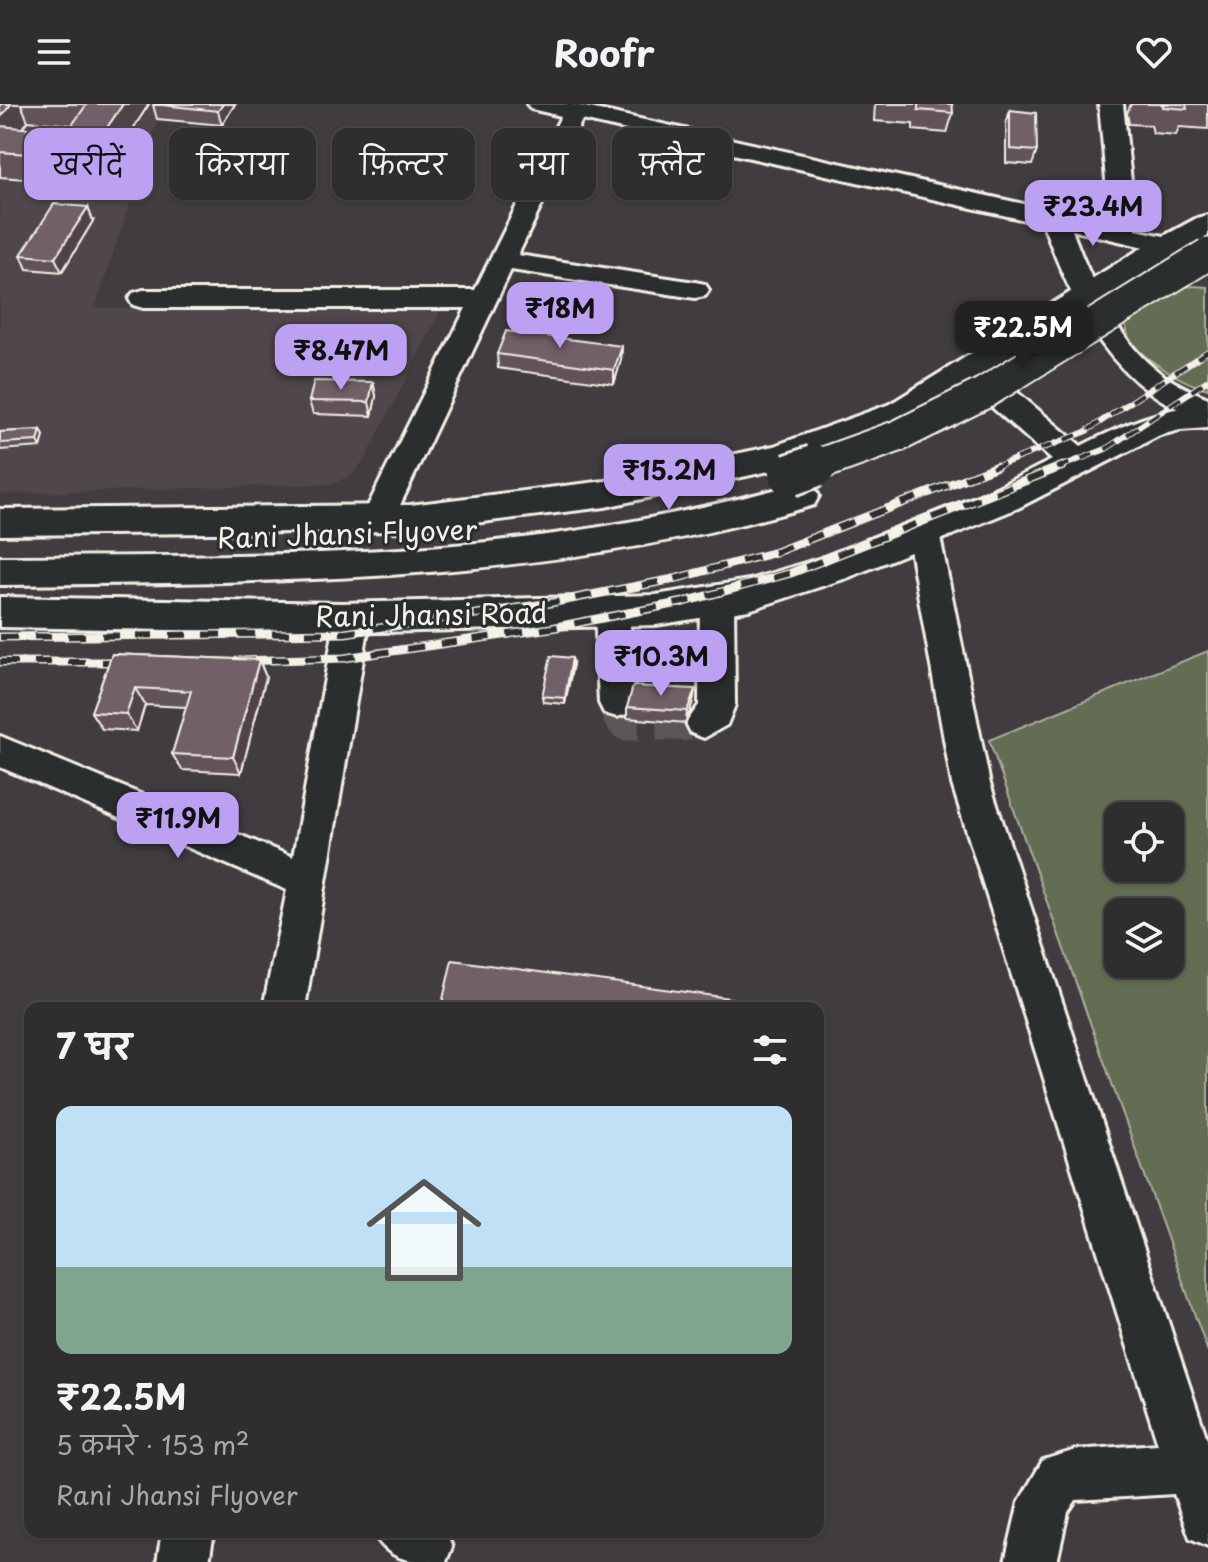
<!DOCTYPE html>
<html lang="hi">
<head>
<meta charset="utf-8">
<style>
  :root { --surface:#302d2f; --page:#383537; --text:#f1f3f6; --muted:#a8a8aa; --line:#4b494b; --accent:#bca0f2 }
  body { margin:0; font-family:"Playpen Sans","Playpen Sans Deva",sans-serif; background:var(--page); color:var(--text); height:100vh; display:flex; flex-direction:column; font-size:30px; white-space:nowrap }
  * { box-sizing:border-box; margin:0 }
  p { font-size:26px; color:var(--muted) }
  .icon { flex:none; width:44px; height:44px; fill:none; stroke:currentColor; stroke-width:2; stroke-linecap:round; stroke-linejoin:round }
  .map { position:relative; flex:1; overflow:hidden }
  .drawer { position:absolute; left:24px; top:898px; width:800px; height:536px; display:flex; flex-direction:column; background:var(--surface); border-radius:16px; box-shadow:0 2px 6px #0004,0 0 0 2px var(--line) }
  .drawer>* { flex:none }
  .hud { position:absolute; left:24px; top:24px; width:800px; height:72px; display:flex; gap:16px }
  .tools { position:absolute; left:1104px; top:698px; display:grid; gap:16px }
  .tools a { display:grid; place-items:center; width:80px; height:80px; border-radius:16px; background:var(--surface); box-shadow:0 2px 6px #0004,0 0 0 2px var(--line); font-size:40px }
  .price { position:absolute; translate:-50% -68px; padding:0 18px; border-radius:16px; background:var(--accent); color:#111; font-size:26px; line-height:52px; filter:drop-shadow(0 2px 4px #0008) }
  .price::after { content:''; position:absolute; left:50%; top:48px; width:24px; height:18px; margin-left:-12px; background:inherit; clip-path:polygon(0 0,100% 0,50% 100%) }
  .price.current { background:#222; color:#fff }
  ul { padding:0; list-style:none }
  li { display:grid; align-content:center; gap:16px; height:424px; padding:0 32px }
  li+li { border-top:2px solid var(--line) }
  li span { display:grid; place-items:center; height:248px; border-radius:16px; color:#555 }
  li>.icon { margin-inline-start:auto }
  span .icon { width:144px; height:144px; fill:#fffc; stroke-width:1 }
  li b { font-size:34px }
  h2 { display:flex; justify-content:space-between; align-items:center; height:96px; padding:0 32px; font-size:34px }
  .chip { padding:0 28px; border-radius:16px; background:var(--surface); box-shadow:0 2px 6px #0004,0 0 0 2px var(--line); font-size:28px; line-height:72px }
  .chip.current { background:var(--accent); color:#111 }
  header { display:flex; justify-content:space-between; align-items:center; height:104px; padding:0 32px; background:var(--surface); font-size:36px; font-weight:700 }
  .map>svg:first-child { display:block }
  .built { fill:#4f474b }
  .green { fill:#646d53; stroke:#acaf9e; stroke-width:2; fill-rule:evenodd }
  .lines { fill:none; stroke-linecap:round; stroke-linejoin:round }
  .minor-tunnel { stroke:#5b5758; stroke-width:35; stroke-dasharray:35 18; stroke-linecap:butt }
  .minor-casing { stroke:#f4f1e8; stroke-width:6 }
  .major-casing { stroke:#f4f1e8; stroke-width:6 }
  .minor { fill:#2a2d2e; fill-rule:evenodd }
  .major { fill:#2a2d2e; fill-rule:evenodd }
  .rail-far1-casing { stroke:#f4f1e8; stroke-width:6 }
  .rail-casing { stroke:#f4f1e8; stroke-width:9 }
  .rail-far1 { stroke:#2a2d2e; stroke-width:4; stroke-dasharray:13; stroke-linecap:butt }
  .rail { stroke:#2a2d2e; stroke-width:6; stroke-dasharray:17; stroke-linecap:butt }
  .major-bridge-far1-casing { stroke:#f4f1e8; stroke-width:35; stroke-linecap:butt }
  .major-bridge-casing { stroke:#f4f1e8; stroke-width:47; stroke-linecap:butt }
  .major-bridge-far1 { stroke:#2a2d2e; stroke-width:31 }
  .major-bridge { stroke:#2a2d2e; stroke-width:41 }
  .wall { fill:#625359; stroke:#f4f1e8; stroke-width:2; fill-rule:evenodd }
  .shaded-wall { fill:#504349; stroke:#f4f1e8; stroke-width:2 }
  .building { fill:#726068; stroke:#f4f1e8; stroke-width:2 }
  .labels { text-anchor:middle; stroke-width:6; stroke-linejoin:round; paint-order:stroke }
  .street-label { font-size:28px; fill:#f4f1e8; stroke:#2a2d2e }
</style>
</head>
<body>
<header><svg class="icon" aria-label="menu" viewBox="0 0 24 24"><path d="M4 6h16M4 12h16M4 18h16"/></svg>Roofr<svg class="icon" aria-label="heart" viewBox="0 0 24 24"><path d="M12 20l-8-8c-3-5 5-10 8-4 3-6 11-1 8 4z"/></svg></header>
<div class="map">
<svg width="1208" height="1458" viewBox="0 0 1208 1458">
  <rect width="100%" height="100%" fill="#403c3f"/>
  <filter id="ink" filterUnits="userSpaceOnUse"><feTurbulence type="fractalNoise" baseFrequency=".0125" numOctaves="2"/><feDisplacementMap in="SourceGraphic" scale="16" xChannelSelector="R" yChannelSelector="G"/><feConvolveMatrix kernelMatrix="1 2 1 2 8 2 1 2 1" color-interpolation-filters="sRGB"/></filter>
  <g filter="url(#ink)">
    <path class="built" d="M0 0H163L95 204H442L366 354 352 371 332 380 0 390Z"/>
    <g class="green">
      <path d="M1193 182 1208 183V285C1187 281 1139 254 1129 234 1126 227 1125 216 1124 209L1165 186Z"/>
      <path d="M1208 547V1248L989 636ZM1118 712H1170V764H1118ZM1118 808H1170V860H1118Z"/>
    </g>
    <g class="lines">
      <path class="minor-tunnel" d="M617 599 620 612 626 619H704"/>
      <g class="minor-casing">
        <g id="minor">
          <path d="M527 0H572L1110 119 1099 0H1123L1136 126 1178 135 1182 141 1178 147 1169 149 1072 126C1088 170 1117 235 1154 264 1169 277 1189 286 1208 294V316C1115 290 1074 205 1043 120L582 16 518 151 695 178 705 180 709 186 705 192 695 194 511 166 394 414 389 422 378 425 367 422 362 414 466 204H143L133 201 129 195 133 189 143 186H475L561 12 531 5Z"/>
          <path d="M923 416 934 420 939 428 990 680 1208 1338V1442L1190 1434 1174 1390 1076 1396 1068 1408 1057 1458H1005L1019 1398 1043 1356 1076 1346 1158 1340 952 680 907 428 912 420Z"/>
          <path d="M717 483 729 487 734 496 735 601 727 621 704 634 691 629 686 619 699 601 700 496 705 487Z"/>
          <path d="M612 494 624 498 629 507 635 599 630 609 617 613 604 609 599 599 595 507 600 498Z"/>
          <path d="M353 500 365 504 370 513 305 904H263L287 786 0 663V632L293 753 336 513 341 504Z"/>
          <path d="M162 1428H214L209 1458H157Z"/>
          <path d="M373 1428H446L452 1443 446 1458C411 1458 389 1458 373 1428Z"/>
        </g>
      </g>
      <g class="major-casing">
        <g id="major">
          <path d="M1208 111V132L992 267 1081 342C1123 321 1161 304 1208 300V324L1180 326 1160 331 1018 404 847 474 749 506 656 521 342 529 0 523V493L342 499 656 491 749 476 821 454 992 386 1052 356 968 282 914 316 792 362 605 403 410 427 0 431V405L410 401 605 377 774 342 890 300 1140 145 1197 114Z"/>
          <path d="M801 379 814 383 819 392 814 401C548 480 274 478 0 481V453C201 451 407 456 606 422 672 411 736 396 801 379Z"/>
        </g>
      </g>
      <use href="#minor" class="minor"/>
      <use href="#major" class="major"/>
      <g class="rail-far1-casing">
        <g id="rail-far1">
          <path d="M992 364 1085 328 1208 247"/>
          <path d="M1057 364 1106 345 1208 276"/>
        </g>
      </g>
      <g class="rail-casing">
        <g id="rail">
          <path d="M0 533 345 529 545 500 674 475 776 448 997 362"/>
          <path d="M237 557 344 554 551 524 684 498 791 469 1063 362"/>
          <path d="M0 558H129"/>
        </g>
      </g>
      <use href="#rail-far1" class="rail-far1"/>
      <use href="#rail" class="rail"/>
      <g class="major-bridge-far1-casing">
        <path id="major-bridge-far1" d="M809 364 898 332 984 289 1208 150"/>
      </g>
      <g class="major-bridge-casing">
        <path id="major-bridge" d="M790 371 815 362"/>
      </g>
      <use href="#major-bridge-far1" class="major-bridge-far1"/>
      <use href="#major-bridge" class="major-bridge"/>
    </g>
    <g class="wall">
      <path d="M0 0H149L97 80 0 73ZM28 17 72 21 67 28 23 24Z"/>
      <path d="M235 0 222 21 157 15 153 1Z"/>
      <path d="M875 0H952L953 9 947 29 913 26V20L874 17Z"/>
      <path d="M1131 0H1208V25L1179 23 1176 31 1153 29 1151 21 1129 20 1127 9Z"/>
      <path d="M1010 6 1037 47 1032 61 1006 59V20Z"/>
      <path d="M93 117 62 168 27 165 21 151Z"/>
      <path d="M622 242 621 256 614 280 498 264 497 250Z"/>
      <path d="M373 278 376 292 372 312 313 310 309 297Z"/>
      <path d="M41 326 44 332 41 343 0 346V328Z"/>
      <path d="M112 550 259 556 266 573 241 669 182 666 172 650 186 603 145 601 137 627 102 625 91 608Z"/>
      <path d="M573 560 565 600 543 598 542 592Z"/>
      <path d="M695 585 693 597 686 619 627 614V603Z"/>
    </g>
    <g class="shaded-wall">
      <path d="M11 0H21L28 17 6 48 0 35V14Z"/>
      <path d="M123 0H149L97 80 86 54Z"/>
      <path d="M223 0H235L222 21 218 7Z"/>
      <path d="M88 103 93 117 62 168 55 154Z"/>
      <path d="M622 242 621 256 614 280V266Z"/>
      <path d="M373 278 376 292 372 312 369 298Z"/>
      <path d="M41 326 44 332 41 343 38 337Z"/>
      <path d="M572 554 573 560 565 600V594Z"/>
      <path d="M259 556 266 573 241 669 233 653Z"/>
      <path d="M135 584 145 601 137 627 126 610Z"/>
      <path d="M695 585 693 597 686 619 687 607Z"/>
    </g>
    <g class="building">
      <path d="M0 0H11L0 14Z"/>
      <path d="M87 0H123L86 54 0 48V22L67 28Z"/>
      <path d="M153 0H223L218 7Z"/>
      <path d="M918 0H952L953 9 918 6Z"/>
      <path d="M1163 0H1186L1187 5 1163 3Z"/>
      <path d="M1010 6 1036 9 1037 47 1010 45Z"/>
      <path d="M54 100 88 103 55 154 21 151Z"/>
      <path d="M506 227 622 242 614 266 497 250Z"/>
      <path d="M314 277 373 278 369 298 309 297Z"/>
      <path d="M41 326 38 337 0 339V328Z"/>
      <path d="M112 550 259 556 233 653 172 650 191 587 135 584 126 610 91 608Z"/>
      <path d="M551 552 572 554 565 594 542 592Z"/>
      <path d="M633 582 695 585 687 607 627 603Z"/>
      <path d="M452 856 794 903 793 904H441Z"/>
    </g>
  </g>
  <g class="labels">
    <g class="street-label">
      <text transform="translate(347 430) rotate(-2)" y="10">Rani Jhansi Flyover</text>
      <text transform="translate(431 511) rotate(-1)" y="10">Rani Jhansi Road</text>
    </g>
  </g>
</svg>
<div class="tools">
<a><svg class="icon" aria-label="locate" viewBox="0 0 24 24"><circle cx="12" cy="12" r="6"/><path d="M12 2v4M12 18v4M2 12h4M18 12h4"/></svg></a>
<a><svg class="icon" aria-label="layers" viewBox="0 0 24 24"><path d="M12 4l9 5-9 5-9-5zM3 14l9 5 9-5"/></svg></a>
</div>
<b class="price" style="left:1093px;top:144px">₹23.4M</b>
<b class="price" style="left:560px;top:246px">₹18M</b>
<b class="price current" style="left:1023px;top:265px">₹22.5M</b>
<b class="price" style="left:341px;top:288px">₹8.47M</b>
<b class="price" style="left:669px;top:408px">₹15.2M</b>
<b class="price" style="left:661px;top:594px">₹10.3M</b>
<b class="price" style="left:178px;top:756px">₹11.9M</b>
<div class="hud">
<a class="chip current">खरीदें</a>
<a class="chip">किराया</a>
<a class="chip">फ़िल्टर</a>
<a class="chip">नया</a>
<a class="chip">फ़्लैट</a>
</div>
<section class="drawer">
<h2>7 घर<svg class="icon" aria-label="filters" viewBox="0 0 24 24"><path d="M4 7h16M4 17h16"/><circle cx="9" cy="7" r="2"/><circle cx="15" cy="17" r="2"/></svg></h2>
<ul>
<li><span style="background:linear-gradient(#bfe0f5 65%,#7fa58c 0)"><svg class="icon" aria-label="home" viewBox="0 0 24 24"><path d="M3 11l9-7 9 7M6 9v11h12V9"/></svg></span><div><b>₹22.5M</b><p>5 कमरे · 153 m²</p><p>Rani Jhansi Flyover</p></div></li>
</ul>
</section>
</div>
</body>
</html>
